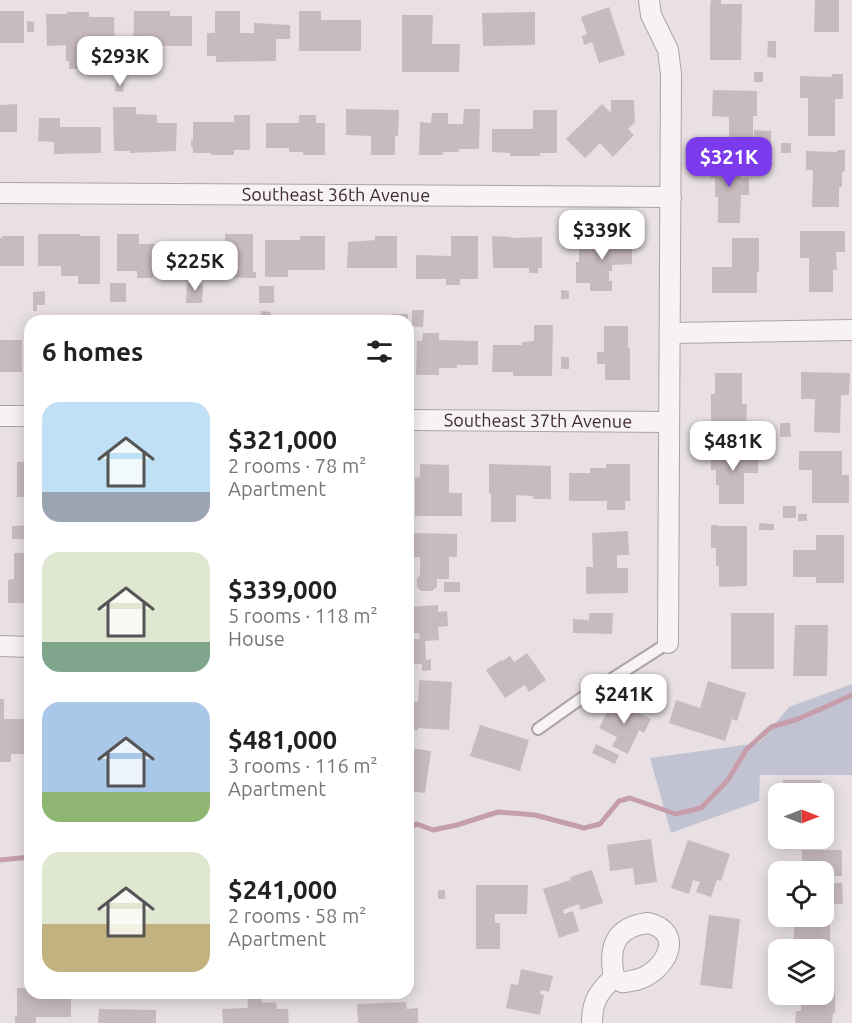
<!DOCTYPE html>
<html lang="en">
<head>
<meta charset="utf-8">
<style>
  :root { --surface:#fff; --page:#f6f6f6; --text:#222; --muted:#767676; --accent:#7c3aed }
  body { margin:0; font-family:Ubuntu,sans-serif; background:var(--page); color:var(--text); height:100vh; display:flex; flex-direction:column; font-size:22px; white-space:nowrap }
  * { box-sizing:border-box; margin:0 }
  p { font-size:20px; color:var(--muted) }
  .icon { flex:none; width:33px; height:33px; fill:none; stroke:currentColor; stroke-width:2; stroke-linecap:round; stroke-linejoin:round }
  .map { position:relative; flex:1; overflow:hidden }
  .sheet { position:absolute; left:24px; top:315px; width:390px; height:684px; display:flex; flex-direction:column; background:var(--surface); border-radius:18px; box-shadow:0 3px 15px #0003 }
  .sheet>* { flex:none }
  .needle { width:39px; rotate:90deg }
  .tools { position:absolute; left:768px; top:783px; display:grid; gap:12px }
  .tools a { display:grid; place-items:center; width:66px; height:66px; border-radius:12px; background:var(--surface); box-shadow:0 3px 15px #0003; font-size:30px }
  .price { position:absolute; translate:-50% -51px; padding:0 14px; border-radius:12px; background:#fff; color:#222; font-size:20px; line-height:39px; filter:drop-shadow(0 2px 3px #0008) }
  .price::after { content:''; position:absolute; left:50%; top:36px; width:18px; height:14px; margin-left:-9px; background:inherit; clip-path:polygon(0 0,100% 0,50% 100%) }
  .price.selected { background:var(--accent); color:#fff }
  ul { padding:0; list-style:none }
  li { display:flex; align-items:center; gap:18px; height:150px; padding:0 18px }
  li span { display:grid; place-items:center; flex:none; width:168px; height:120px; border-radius:18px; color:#555 }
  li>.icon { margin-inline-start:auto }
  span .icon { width:72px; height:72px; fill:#fffc; stroke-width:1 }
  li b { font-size:26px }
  h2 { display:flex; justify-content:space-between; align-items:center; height:72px; padding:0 18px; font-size:26px }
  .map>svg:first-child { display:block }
  .green { fill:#c2c3d2 }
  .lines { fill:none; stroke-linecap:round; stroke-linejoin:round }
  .stream { stroke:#c69eaa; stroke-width:5 }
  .building { fill:#c8bbbd }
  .service-casing { stroke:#afa2a5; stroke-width:14 }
  .minor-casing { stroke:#afa2a5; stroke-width:22 }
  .service { stroke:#f7f3f4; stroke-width:10 }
  .minor { stroke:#f7f3f4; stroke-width:20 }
  .labels { text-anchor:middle; stroke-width:5; stroke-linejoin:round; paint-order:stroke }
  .street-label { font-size:18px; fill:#3f2a2e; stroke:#f6f0f1 }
</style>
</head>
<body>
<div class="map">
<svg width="852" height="1023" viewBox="0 0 852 1023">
  <rect width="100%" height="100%" fill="#e8e0e2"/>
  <path class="green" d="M852 684V775H760L759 801 671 833 650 758 759 743 789 707Z"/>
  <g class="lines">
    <g class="stream">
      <path d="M408 828 417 824 433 830 457 825 498 812 535 815 584 828 600 824 619 801 630 798 676 814 701 808 728 780 746 750 771 727 798 719 852 695"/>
      <path d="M0 860 30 857"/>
    </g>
  </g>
  <g class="building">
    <path d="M711 0H721V4H742L741 60H710V3H711Z"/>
    <path d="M815 0H839V32H814Z"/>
    <path d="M609 7 625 55 599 63 592 42 584 45 582 36 587 34 581 17Z"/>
    <rect x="0" y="11" width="24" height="32"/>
    <path d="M134 11H170V16H192V46H150V56L133 57Z"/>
    <path d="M215 11H240V33H254V23L290 25V39H276V61L216 62V56H207V33H215Z"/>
    <path d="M299 11H321V20H361V51H299Z"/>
    <path d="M67 12H89V17H114L115 61H86V69H69V61H66V45L47 46 46 14H67Z"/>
    <path d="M535 12V45L483 46 482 13Z"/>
    <path d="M402 15H433L432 44H460L459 72H402Z"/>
    <path d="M27 21 34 22V32H27Z"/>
    <path d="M768 41H776V58L767 57Z"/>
    <rect x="127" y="66" width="9" height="7"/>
    <rect x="754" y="72" width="9" height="10"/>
    <path d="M832 74H843V99H835V136H808V98H800V76L832 77Z"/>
    <path d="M116 83H124L123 92 115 91Z"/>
    <path d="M713 90 757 91V116H753V141H729V117L712 116Z"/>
    <path d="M611 100H634L635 122 628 129 634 135 613 157 600 143 585 158 566 139 602 104 611 113Z"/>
    <path d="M17 104V132H0V105Z"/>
    <path d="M113 107H136V114L157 115V123H177L176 151 130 153V151H114Z"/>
    <path d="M346 109 399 110 398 136H395V155H371V136L346 135Z"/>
    <path d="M464 109H480L479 149H459V152H443V155H419L420 122 431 123 432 113H448V124H463Z"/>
    <path d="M533 110H557V153H540V156H510V153L492 152V129H533Z"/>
    <path d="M234 115H250V150H234V155H211V153H193V149L191 146V141L193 139V122H234Z"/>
    <path d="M299 115H316V123H325V155H303V152H289V148H266V123H299Z"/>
    <path d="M39 118H60V127H101V153L54 154V142L38 141Z"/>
    <path d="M754 130 771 131V146L754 145Z"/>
    <rect x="781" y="143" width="10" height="10"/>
    <path d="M837 150H845V171L842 172V187H839V207H812L813 170H806V151L837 152Z"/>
    <rect x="757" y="153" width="8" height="9"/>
    <path d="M712 158H741V178H749V195H741L740 223H718V197H715V178H711Z"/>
    <path d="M800 231H845V252H836L837 270H833V292H809V258H800Z"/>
    <path d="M38 234H80V236H100V284H78V276H61V266H38Z"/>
    <path d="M117 234H139V244H177V272H153V278H137V271H117Z"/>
    <path d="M225 234H253V272H256V278L190 277V251H225Z"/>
    <path d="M2 236H24V266H0V238H2Z"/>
    <path d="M300 236H325V270H288V277H265V240H300Z"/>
    <path d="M375 236H397V268H347L348 242 375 240Z"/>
    <path d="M451 236H478V279H460V285H446V279H416V255L451 256Z"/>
    <path d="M492 236 511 237V238L542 237V268H538V273H529V268H493Z"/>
    <path d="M579 238H632V264L612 265V271H609V281H612V291H590V283H576V262H579Z"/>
    <path d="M732 238H759V271L757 272V293H712V267H732Z"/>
    <path d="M191 279H200V284H203L202 303H186L187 283 191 284Z"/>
    <rect x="110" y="283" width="16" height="19"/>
    <rect x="259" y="286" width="15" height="17"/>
    <path d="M561 290 569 291V299H561Z"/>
    <path d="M45 291V305H37V311H33V292Z"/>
    <path d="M412 310H424L423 327 412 326Z"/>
    <path d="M261 311 271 312 270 318H260Z"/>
    <rect x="391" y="314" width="17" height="7"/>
    <path d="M534 325H553L552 376H513V372H492L493 345H522V342L534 341Z"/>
    <path d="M604 326H628V348H630V380H605V364H597V352H604Z"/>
    <path d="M423 333H439V340L478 341V365H457V368H439V375H416L417 341H422Z"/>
    <rect x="0" y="340" width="22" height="32"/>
    <rect x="561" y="357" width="8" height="12"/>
    <path d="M801 372 850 373 849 395H841L840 433 814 432 815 399H801Z"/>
    <path d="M715 373H742V404H747L746 434H711V394H715Z"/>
    <path d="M780 423H790L791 437H780Z"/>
    <path d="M711 449H758V473H744V504H719V485H716V470H711Z"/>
    <path d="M799 451H842V475H849V503H812V470H799Z"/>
    <path d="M30 461V497H17V462Z"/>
    <path d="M420 464 449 465V493H462V516H415V478L420 477Z"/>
    <path d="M489 464 551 466V499H533V496L516 495V522H491V494H489Z"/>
    <path d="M606 464H630V501H625V510H607V501H569V473H590V468H606Z"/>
    <rect x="783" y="506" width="13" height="12"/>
    <rect x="798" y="514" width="9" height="7"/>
    <path d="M759 523 774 524V530H759Z"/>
    <path d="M30 525V539H12V526Z"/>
    <path d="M711 525H718V526H747V586L719 587V566H716V548H711Z"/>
    <path d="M628 531 629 555H617V568H628V593L586 594V567H593L592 533Z"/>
    <path d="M414 533 457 534V557H449V579H437V587L432 591H421L417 587V579L420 575V557H414Z"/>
    <path d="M816 535H844V583H816V577H793V550H816Z"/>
    <path d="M14 553H30V603H8V580L14 579Z"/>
    <rect x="444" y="582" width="16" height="10"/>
    <path d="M438 605V612L447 611 448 626 438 627 439 640 425 641 426 660 431 659V670L422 671V664H408V639H420L419 633 408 634V607Z"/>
    <path d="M589 613H613L612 634 573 633V619L589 620Z"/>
    <rect x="731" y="613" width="43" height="56"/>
    <path d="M795 625H828L827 676H793Z"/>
    <path d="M527 653 546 680 529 692 525 685 505 698 486 670 501 660 502 661 510 656 514 662Z"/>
    <path d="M419 680 452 682 449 730 418 728V730H408V701L418 702Z"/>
    <path d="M708 681 746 693 737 721 732 719 725 741 669 723 676 700 700 708Z"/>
    <path d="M0 699H4V719H27V754H11V762H0Z"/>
    <path d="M613 700 651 719 644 733 639 730 628 754 612 746 617 737 599 728Z"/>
    <path d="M480 725 529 740 520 771 470 756Z"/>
    <path d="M596 744 619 755 615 764 592 753Z"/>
    <path d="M410 748 431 751 425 793 408 791V764Z"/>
    <rect x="783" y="780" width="38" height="14"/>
    <rect x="824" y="798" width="9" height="39"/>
    <path d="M651 839 657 882 635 885 633 868 610 871 607 845Z"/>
    <path d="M688 840 730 854 721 881 717 880 711 897 696 892 700 882 693 880 689 894 671 888Z"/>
    <path d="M802 850H842V876H826V883H842L843 904H824V872H802Z"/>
    <path d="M592 870 603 903 580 910 579 904 563 910 564 914 573 911 579 931 559 938 543 889 571 880 570 877Z"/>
    <path d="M476 885H528L527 914H495V923H500V949H476Z"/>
    <rect x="438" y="890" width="7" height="9"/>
    <path d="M709 915 740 919 732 989 700 985Z"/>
    <path d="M794 922 830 923V952H824V950H794Z"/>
    <path d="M521 969 553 976 549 992 541 990 540 994 544 995 540 1015 506 1008 511 984 518 985Z"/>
    <path d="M17 988H30V993H71V1017H36V1023H15V1016H17Z"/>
    <path d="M824 991H835V1013H833L832 1023H795L796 1011H801L802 994H824Z"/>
    <path d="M247 993H261L262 1003 276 1002 277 1009H288L289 1023H223L222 1009 248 1008Z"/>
    <path d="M406 1002 407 1009 418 1008V1023H358L357 1004Z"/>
    <path d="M99 1009 156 1010V1023H98Z"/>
  </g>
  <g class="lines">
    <g class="service-casing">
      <path id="service" d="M538 729 576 702 668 643"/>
    </g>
    <g class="minor-casing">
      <g id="minor">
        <path d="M649 0 651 15 668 50 671 74 668 643"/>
        <path id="s1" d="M0 193 671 197"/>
        <path d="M670 333 852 330"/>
        <path d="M0 416H30"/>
        <path id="s2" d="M408 420 669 422"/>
        <path d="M0 646 30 647"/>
        <path d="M648 923C687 932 665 973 636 980 632 980 626 983 622 982 619 981 616 979 614 977 608 947 615 927 648 923Z"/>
        <path d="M592 1023C592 1001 598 993 614 977"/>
      </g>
    </g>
    <use href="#service" class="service"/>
    <use href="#minor" class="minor"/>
  </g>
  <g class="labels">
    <g class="street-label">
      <text dy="6" stroke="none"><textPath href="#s1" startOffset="336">Southeast 36th Avenue</textPath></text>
      <text dy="6" stroke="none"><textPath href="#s2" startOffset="130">Southeast 37th Avenue</textPath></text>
    </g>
  </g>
</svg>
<div class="tools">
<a><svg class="needle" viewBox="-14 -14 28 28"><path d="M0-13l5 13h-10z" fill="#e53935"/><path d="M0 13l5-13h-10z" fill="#767676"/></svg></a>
<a><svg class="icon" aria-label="locate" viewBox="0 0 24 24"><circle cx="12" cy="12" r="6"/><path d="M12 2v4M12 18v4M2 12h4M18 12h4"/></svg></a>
<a><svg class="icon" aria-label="layers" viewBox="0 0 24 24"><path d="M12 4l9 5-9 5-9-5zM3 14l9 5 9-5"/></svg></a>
</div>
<b class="price" style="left:120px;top:87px">$293K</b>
<b class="price selected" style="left:729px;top:188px">$321K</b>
<b class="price" style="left:602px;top:261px">$339K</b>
<b class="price" style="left:195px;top:292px">$225K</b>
<b class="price" style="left:733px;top:472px">$481K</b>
<b class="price" style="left:624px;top:725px">$241K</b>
<section class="sheet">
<h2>6 homes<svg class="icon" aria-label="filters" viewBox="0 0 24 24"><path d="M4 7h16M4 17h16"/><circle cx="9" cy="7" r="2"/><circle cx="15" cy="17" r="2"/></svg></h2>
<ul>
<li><span style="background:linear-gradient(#bfe0f5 75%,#9aa5b1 0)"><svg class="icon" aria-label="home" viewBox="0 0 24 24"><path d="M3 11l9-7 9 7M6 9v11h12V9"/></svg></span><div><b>$321,000</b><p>2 rooms · 78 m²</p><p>Apartment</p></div></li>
<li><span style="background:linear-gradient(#dfe7d0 75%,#7fa58c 0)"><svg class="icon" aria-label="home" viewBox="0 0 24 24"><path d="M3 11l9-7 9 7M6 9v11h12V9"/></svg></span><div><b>$339,000</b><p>5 rooms · 118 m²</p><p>House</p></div></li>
<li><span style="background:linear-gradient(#a9c7e8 75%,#8fb573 0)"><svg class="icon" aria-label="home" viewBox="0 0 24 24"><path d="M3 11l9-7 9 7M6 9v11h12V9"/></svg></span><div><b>$481,000</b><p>3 rooms · 116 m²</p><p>Apartment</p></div></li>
<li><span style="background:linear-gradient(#dfe7d0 60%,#c2b280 0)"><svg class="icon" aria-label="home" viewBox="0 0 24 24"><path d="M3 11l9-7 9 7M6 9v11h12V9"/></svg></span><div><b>$241,000</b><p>2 rooms · 58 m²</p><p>Apartment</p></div></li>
</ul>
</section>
</div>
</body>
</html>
